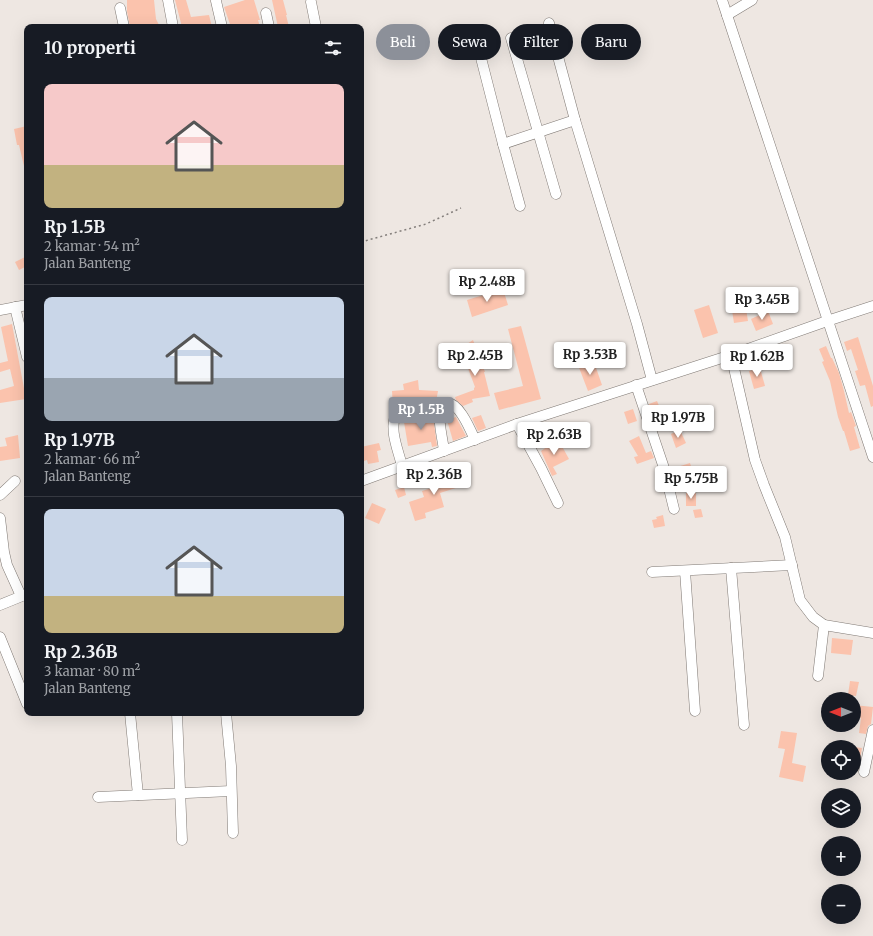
<!DOCTYPE html>
<html lang="id">
<head>
<meta charset="utf-8">
<style>
  :root { --surface:#171b24; --page:#242831; --text:#f1f3f6; --muted:#9ea1a6; --line:#363941; --accent:#8c9099 }
  body { margin:0; font-family:Merriweather,serif; background:var(--page); color:var(--text); height:100vh; display:flex; flex-direction:column; font-size:15px; white-space:nowrap }
  * { box-sizing:border-box; margin:0 }
  p { font-size:13px; color:var(--muted) }
  .icon { flex:none; width:22px; height:22px; fill:none; stroke:currentColor; stroke-width:2; stroke-linecap:round; stroke-linejoin:round }
  .map { position:relative; flex:1; overflow:hidden }
  .side { position:absolute; left:24px; top:24px; width:340px; height:692px; display:flex; flex-direction:column; background:var(--surface); border-radius:8px; box-shadow:0 4px 16px #0002 }
  .side>* { flex:none }
  .banner { position:absolute; left:376px; top:24px; width:380px; height:36px; display:flex; gap:8px }
  .needle { width:26px; rotate:270deg }
  .buttons { position:absolute; left:821px; top:692px; display:grid; gap:8px }
  .buttons a { display:grid; place-items:center; width:40px; height:40px; border-radius:50%; background:var(--surface); box-shadow:0 4px 16px #0002; font-size:20px }
  .price { position:absolute; translate:-50% -34px; padding:0 9px; border-radius:4px; background:#fff; color:#222; font-size:13px; line-height:26px; filter:drop-shadow(0 1px 2px #0008) }
  .price::after { content:''; position:absolute; left:50%; top:24px; width:12px; height:9px; margin-left:-6px; background:inherit; clip-path:polygon(0 0,100% 0,50% 100%) }
  .price.on { background:var(--accent); color:#fff }
  ul { padding:0; list-style:none }
  li { display:grid; align-content:center; gap:8px; height:212px; padding:0 20px }
  li+li { border-top:1px solid var(--line) }
  li span { display:grid; place-items:center; height:124px; border-radius:8px; color:#555 }
  li>.icon { margin-inline-start:auto }
  span .icon { width:72px; height:72px; fill:#fffc; stroke-width:1 }
  li b { font-size:17px }
  h2 { display:flex; justify-content:space-between; align-items:center; height:48px; padding:0 20px; font-size:17px }
  .pill { padding:0 14px; border-radius:18px; background:var(--surface); box-shadow:0 4px 16px #0002; font-size:14px; line-height:36px }
  .pill.on { background:var(--accent); color:#fff }
  .map>svg:first-child { display:block }
  .building { fill:#fbc3ad }
  .lines { fill:none; stroke-linecap:round; stroke-linejoin:round }
  .street-casing { stroke:#807a75; stroke-width:11 }
  .path { stroke:#847f7c; stroke-width:1.5; stroke-dasharray:2 3; stroke-linecap:butt }
  .street { stroke:#fff; stroke-width:10 }
</style>
</head>
<body>
<div class="map">
<svg width="873" height="936" viewBox="0 0 873 936">
  <rect width="100%" height="100%" fill="#eee7e2"/>
  <g class="building">
    <path d="M127 0H154L156 19 160 27H130L127 11Z"/>
    <path d="M175 0H186L191 17 209 15 212 27H182Z"/>
    <path d="M245 0H254L260 20H258L260 27H231L224 7Z"/>
    <path d="M272 0H283L287 15H286L289 27H278Z"/>
    <path d="M27 126V166H24L19 145H17L14 129Z"/>
    <path d="M25 257 27 266 19 270 15 262Z"/>
    <path d="M503 289 508 305 472 317 467 300Z"/>
    <path d="M745 302 748 321 734 323 731 304Z"/>
    <path d="M709 305 718 333 703 338 694 310Z"/>
    <path d="M768 311 773 324 756 331 751 319Z"/>
    <path d="M12 324 26 399 0 403V390L14 386 10 369 0 372V363L8 361 1 327Z"/>
    <path d="M521 326 541 399 499 410 494 393 523 386 508 329Z"/>
    <path d="M858 337 873 386V406L871 407 865 385 860 386 855 371 858 370 851 349 847 351 844 342Z"/>
    <path d="M473 340 485 372H484L490 396 472 399 473 402 463 406 456 400 455 397 474 390V388L475 387 466 363 470 361 464 346Z"/>
    <path d="M826 346 831 358H832L839 373 844 391 849 413 851 412 856 426 854 427 860 448 850 451 844 431H843L838 417 830 381 822 362 824 361 819 349Z"/>
    <path d="M587 362V365L594 362 602 385 588 391 578 365Z"/>
    <path d="M760 368 765 386 754 389 749 371Z"/>
    <path d="M418 380 419 390 438 391 435 407 422 406V404L403 406V409L399 406 393 407 392 391 404 390 403 384Z"/>
    <path d="M657 401 662 413 653 416 649 404Z"/>
    <path d="M633 409 637 421 628 424 624 412Z"/>
    <path d="M433 415 437 446 432 447 431 442 408 446 404 422Z"/>
    <path d="M481 415 486 428 478 431 472 418Z"/>
    <path d="M456 417 466 436 453 441 447 420Z"/>
    <path d="M680 430 686 443 676 448 671 434Z"/>
    <path d="M18 435 20 458 0 461V447L7 446 5 438Z"/>
    <path d="M639 436 646 453 651 451 654 458 637 464 634 457 638 456 629 441Z"/>
    <path d="M558 439 569 459 553 467 557 474 552 476 541 451Z"/>
    <path d="M379 443 381 450 377 451 379 462 368 464 367 460 361 462V447Z"/>
    <path d="M690 463 695 479 678 484 674 468Z"/>
    <path d="M455 468 462 486 440 493 444 507 425 513 426 518 415 521 409 502 424 497 422 491 447 483 443 473Z"/>
    <path d="M404 487 406 495 398 498 395 490Z"/>
    <rect x="686" y="493" width="10" height="13"/>
    <path d="M372 503 386 509 379 524 365 518Z"/>
    <path d="M701 509 703 517 695 518 693 510Z"/>
    <path d="M663 515 665 526 654 528 652 520 657 519 656 517Z"/>
    <path d="M832 638 853 640 851 655 831 653Z"/>
    <path d="M850 681 859 682 856 696 848 695Z"/>
    <path d="M854 705 873 707 871 724 868 726 866 734 859 733 861 718 854 717Z"/>
    <path d="M781 731 797 733 792 763 806 766 803 782 779 777 785 749 778 748Z"/>
    <path d="M854 747 862 748 858 771H854Z"/>
  </g>
  <g class="lines">
    <g class="street-casing">
      <g id="street">
        <path d="M168 0 173 27"/>
        <path d="M722 0 873 457"/>
        <path d="M216 1 222 27"/>
        <path d="M311 2 316 27"/>
        <path d="M120 8 124 27"/>
        <path d="M266 13 269 27"/>
        <path d="M727 15 752 0"/>
        <path d="M549 23 575 120 637 324 652 380"/>
        <path d="M511 38 556 194"/>
        <path d="M480 54 503 144 575 120"/>
        <path d="M503 144 520 206"/>
        <path d="M15 307 27 357"/>
        <path d="M0 310 27 305"/>
        <path d="M731 355 755 460 764 485 785 537 800 600 813 617 824 625 818 676"/>
        <path d="M636 385 664 468 674 509"/>
        <path d="M397 412C388 428 398 449 402 466"/>
        <path d="M517 424 541 468 558 503"/>
        <path d="M444 451C443 440 438 423 440 413 441 410 442 407 445 405 457 397 471 431 475 440"/>
        <path d="M361 481 517 424 731 355 827 321 873 306"/>
        <path d="M0 495 15 481"/>
        <path d="M0 518 4 552 7 565 21 596"/>
        <path d="M731 568 744 725"/>
        <path d="M685 571 695 711"/>
        <path d="M652 572 792 565"/>
        <path d="M0 605 27 594"/>
        <path d="M824 625 873 633"/>
        <path d="M0 637 27 704"/>
        <path d="M130 713 138 795"/>
        <path d="M177 713 182 840"/>
        <path d="M226 713 231 766 233 833"/>
        <path d="M864 772 873 730"/>
        <path d="M98 797 231 791"/>
      </g>
    </g>
    <path class="path" d="M361 242 426 224 461 208"/>
    <use href="#street" class="street"/>
  </g>
</svg>
<div class="buttons">
<a><svg class="needle" viewBox="-14 -14 28 28"><path d="M0-13l5 13h-10z" fill="#e53935"/><path d="M0 13l5-13h-10z" fill="#9ea1a6"/></svg></a>
<a><svg class="icon" aria-label="locate" viewBox="0 0 24 24"><circle cx="12" cy="12" r="6"/><path d="M12 2v4M12 18v4M2 12h4M18 12h4"/></svg></a>
<a><svg class="icon" aria-label="layers" viewBox="0 0 24 24"><path d="M12 4l9 5-9 5-9-5zM3 14l9 5 9-5"/></svg></a>
<a>+</a>
<a>−</a>
</div>
<b class="price" style="left:487px;top:303px">Rp 2.48B</b>
<b class="price" style="left:762px;top:321px">Rp 3.45B</b>
<b class="price" style="left:590px;top:376px">Rp 3.53B</b>
<b class="price" style="left:475px;top:377px">Rp 2.45B</b>
<b class="price" style="left:757px;top:378px">Rp 1.62B</b>
<b class="price on" style="left:421px;top:431px">Rp 1.5B</b>
<b class="price" style="left:678px;top:439px">Rp 1.97B</b>
<b class="price" style="left:554px;top:456px">Rp 2.63B</b>
<b class="price" style="left:434px;top:496px">Rp 2.36B</b>
<b class="price" style="left:691px;top:500px">Rp 5.75B</b>
<div class="banner">
<a class="pill on">Beli</a>
<a class="pill">Sewa</a>
<a class="pill">Filter</a>
<a class="pill">Baru</a>
</div>
<section class="side">
<h2>10 properti<svg class="icon" aria-label="filters" viewBox="0 0 24 24"><path d="M4 7h16M4 17h16"/><circle cx="9" cy="7" r="2"/><circle cx="15" cy="17" r="2"/></svg></h2>
<ul>
<li><span style="background:linear-gradient(#f6c9c9 65%,#c2b280 0)"><svg class="icon" aria-label="home" viewBox="0 0 24 24"><path d="M3 11l9-7 9 7M6 9v11h12V9"/></svg></span><div><b>Rp 1.5B</b><p>2 kamar · 54 m²</p><p>Jalan Banteng</p></div></li>
<li><span style="background:linear-gradient(#c9d6e8 65%,#9aa5b1 0)"><svg class="icon" aria-label="home" viewBox="0 0 24 24"><path d="M3 11l9-7 9 7M6 9v11h12V9"/></svg></span><div><b>Rp 1.97B</b><p>2 kamar · 66 m²</p><p>Jalan Banteng</p></div></li>
<li><span style="background:linear-gradient(#c9d6e8 70%,#c2b280 0)"><svg class="icon" aria-label="home" viewBox="0 0 24 24"><path d="M3 11l9-7 9 7M6 9v11h12V9"/></svg></span><div><b>Rp 2.36B</b><p>3 kamar · 80 m²</p><p>Jalan Banteng</p></div></li>
</ul>
</section>
</div>
</body>
</html>
